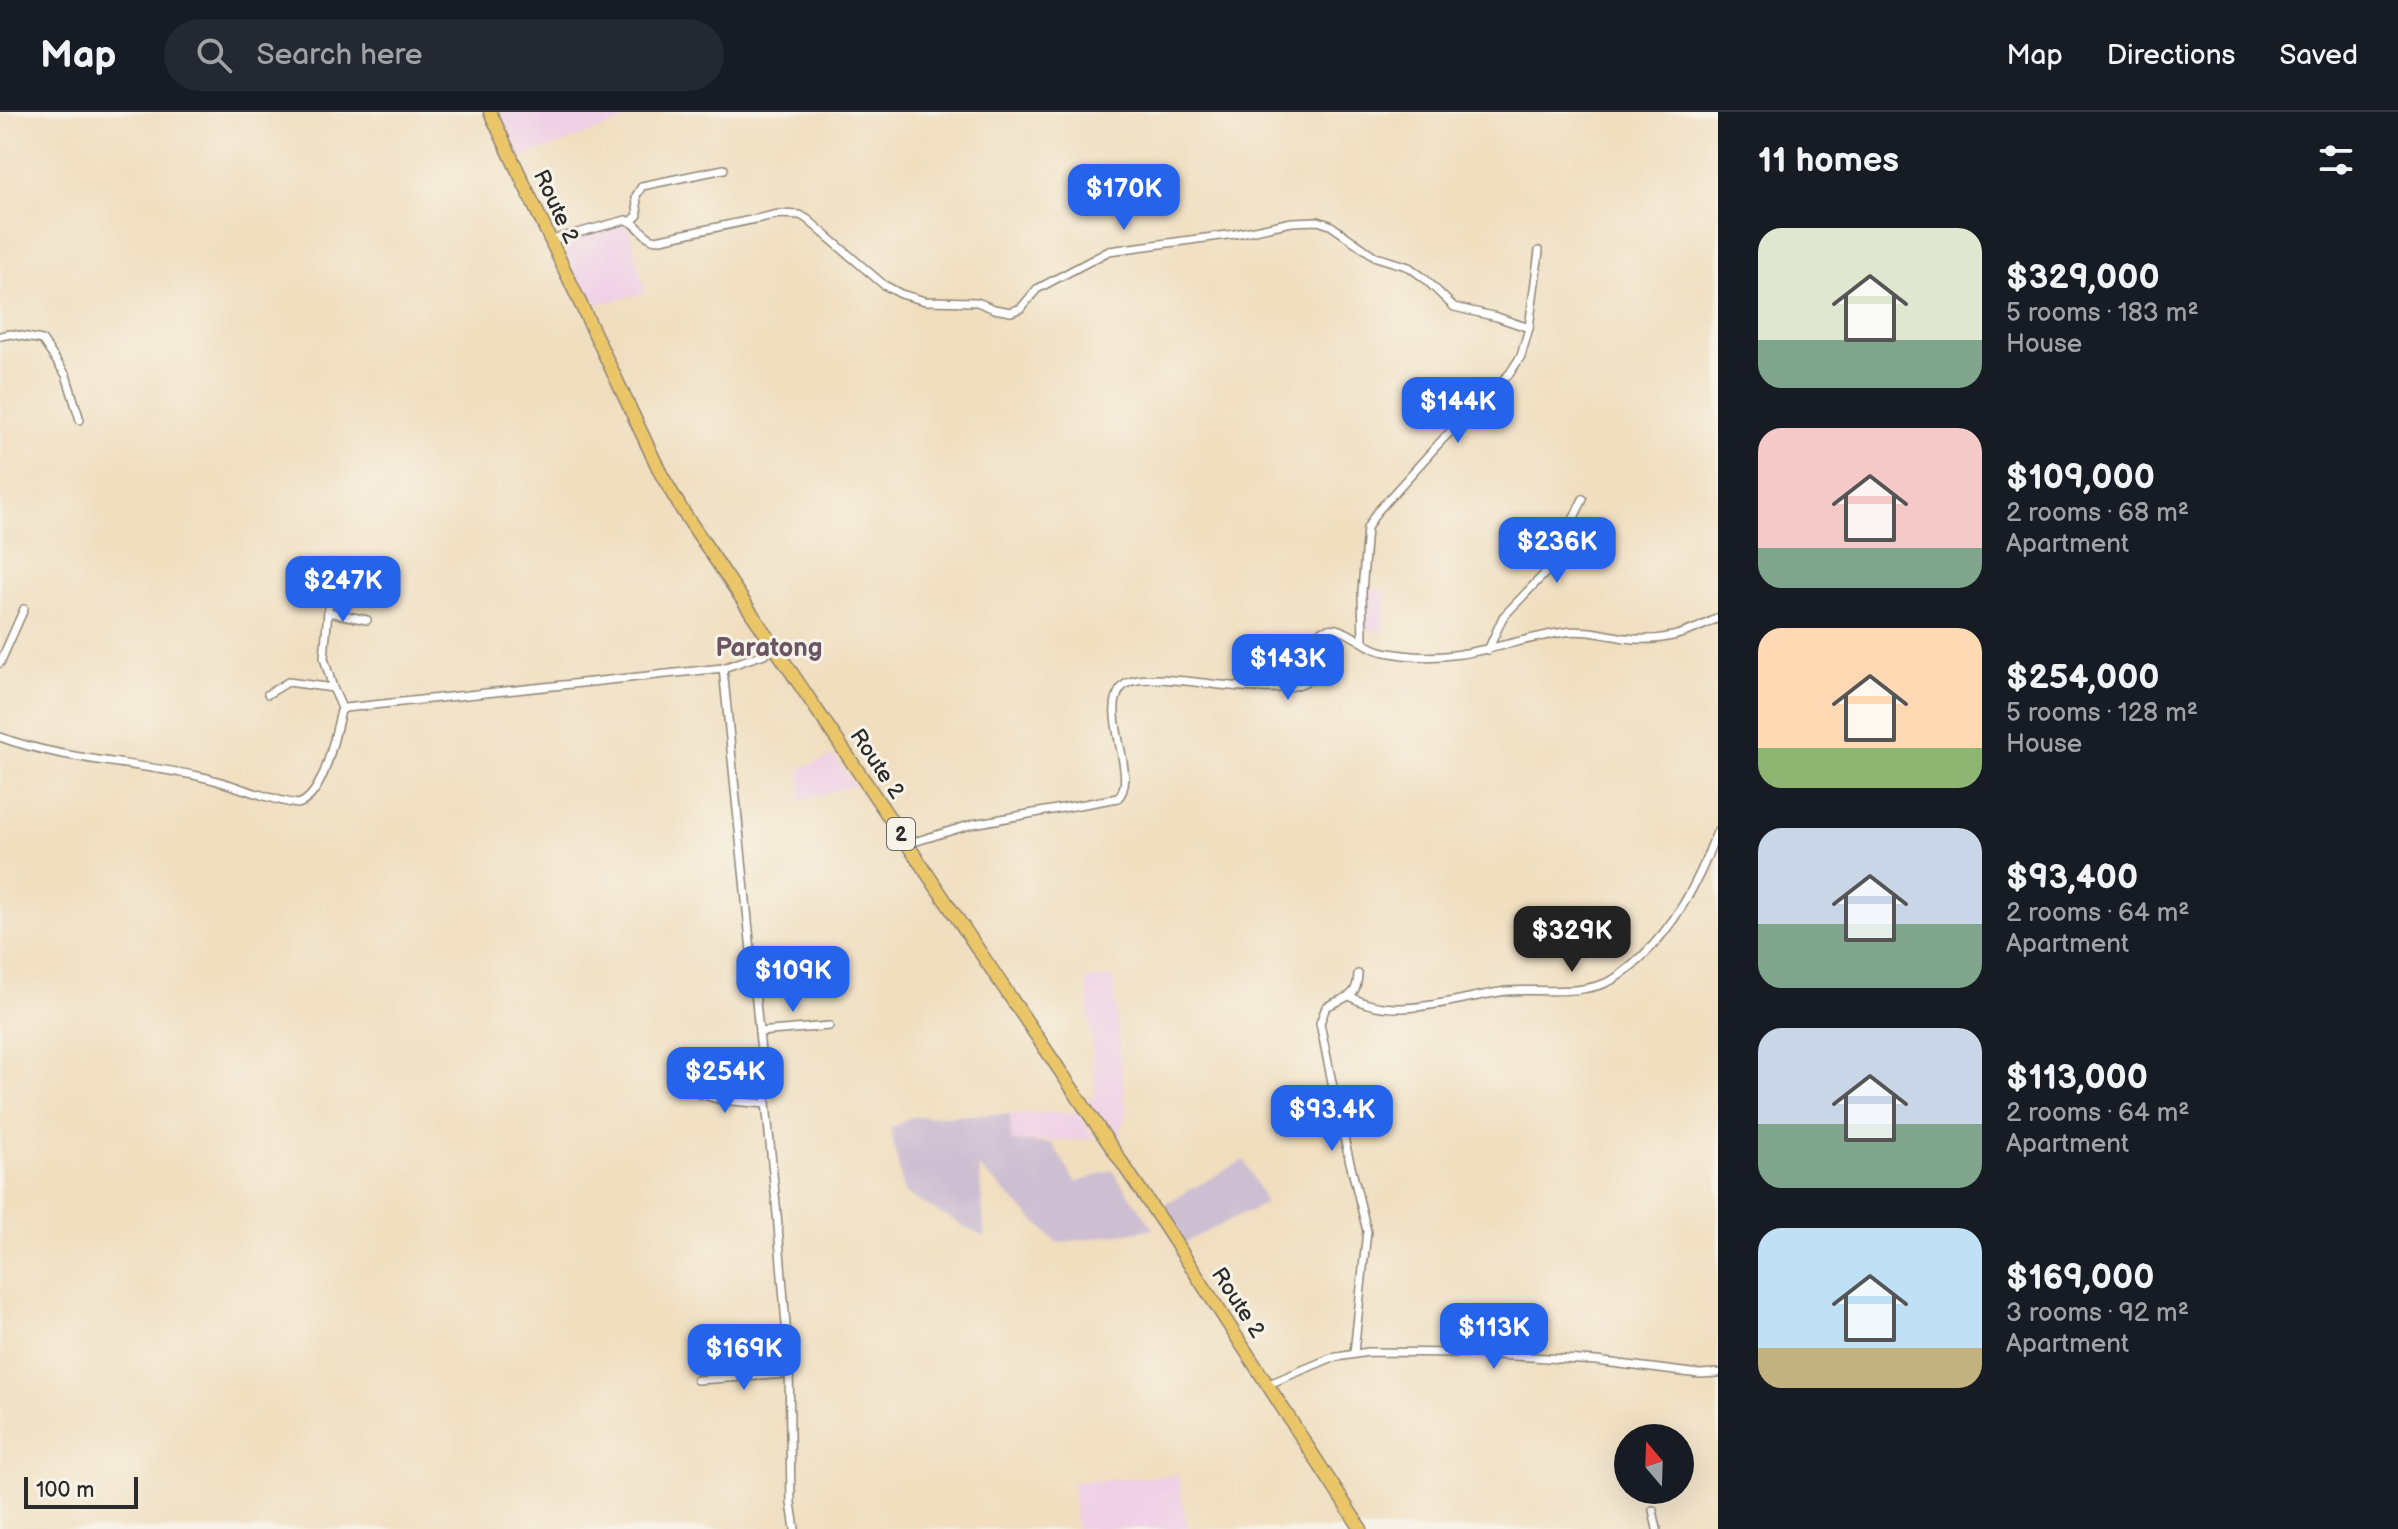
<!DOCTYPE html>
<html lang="en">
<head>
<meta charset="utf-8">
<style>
  :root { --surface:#171b24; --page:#242831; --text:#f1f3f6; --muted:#9ea1a6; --line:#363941; --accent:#2563eb }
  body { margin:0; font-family:"Balsamiq Sans",sans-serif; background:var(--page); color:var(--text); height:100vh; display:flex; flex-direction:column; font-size:30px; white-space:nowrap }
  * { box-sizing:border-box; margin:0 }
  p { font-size:26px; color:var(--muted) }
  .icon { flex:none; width:44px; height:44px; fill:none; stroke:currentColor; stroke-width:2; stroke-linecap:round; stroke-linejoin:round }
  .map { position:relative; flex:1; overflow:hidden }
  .side { display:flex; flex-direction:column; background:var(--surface); width:680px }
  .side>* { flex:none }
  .needle { width:52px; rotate:341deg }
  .controls { position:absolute; left:1614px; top:1312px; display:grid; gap:16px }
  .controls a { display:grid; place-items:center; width:80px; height:80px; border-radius:50%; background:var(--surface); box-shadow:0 8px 32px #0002; font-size:40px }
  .scale { position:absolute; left:24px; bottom:20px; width:114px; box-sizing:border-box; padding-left:8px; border:4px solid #2b2b2b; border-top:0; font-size:22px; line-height:28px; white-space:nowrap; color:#2b2b2b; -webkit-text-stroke:6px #f7f3e8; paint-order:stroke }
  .price { position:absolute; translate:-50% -68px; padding:0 18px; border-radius:16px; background:var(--accent); color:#fff; font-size:26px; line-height:52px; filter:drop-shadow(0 2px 4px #0008) }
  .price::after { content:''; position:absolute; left:50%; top:48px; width:24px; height:18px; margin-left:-12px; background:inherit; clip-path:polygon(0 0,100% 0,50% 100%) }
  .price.on { background:#222; color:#fff }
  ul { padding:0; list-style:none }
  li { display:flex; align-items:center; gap:24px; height:200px; padding:0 40px }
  li span { display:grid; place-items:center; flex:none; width:224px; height:160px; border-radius:24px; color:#555 }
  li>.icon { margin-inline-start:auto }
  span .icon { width:96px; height:96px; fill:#fffc; stroke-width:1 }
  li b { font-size:34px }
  h2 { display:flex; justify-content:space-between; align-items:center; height:96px; padding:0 40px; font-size:34px }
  header { display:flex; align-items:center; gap:48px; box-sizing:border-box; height:112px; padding:0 40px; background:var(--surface); border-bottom:2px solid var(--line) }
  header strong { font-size:38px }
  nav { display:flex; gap:44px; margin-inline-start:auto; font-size:28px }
  .search { width:560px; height:72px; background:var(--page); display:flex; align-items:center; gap:20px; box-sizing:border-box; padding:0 28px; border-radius:44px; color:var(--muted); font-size:30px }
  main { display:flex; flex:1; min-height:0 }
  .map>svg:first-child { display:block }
  .built { fill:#efd0e6 }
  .industrial { fill:#cdbed2 }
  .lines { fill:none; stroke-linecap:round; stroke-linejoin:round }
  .street-casing { stroke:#8e8475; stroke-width:10 }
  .highway-casing { stroke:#8e8475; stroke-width:15 }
  .street { stroke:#fff; stroke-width:7 }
  .highway { stroke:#ebc669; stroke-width:12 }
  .labels { text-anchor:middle; stroke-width:6; stroke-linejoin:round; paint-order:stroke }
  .shield { fill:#f7f3e8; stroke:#686764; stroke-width:2 }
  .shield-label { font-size:20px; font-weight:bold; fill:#2b2b2b }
  .street-label { font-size:22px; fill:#2b2b2b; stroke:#f7f3e8 }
  .quarter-label { font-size:26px; font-weight:bold; fill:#6b5564; stroke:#f7f3e8 }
</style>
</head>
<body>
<header>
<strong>Map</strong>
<div class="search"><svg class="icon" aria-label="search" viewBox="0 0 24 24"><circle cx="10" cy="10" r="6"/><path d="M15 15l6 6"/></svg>Search here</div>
<nav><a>Map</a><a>Directions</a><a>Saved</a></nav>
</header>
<main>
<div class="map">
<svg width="1718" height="1417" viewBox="0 0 1718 1417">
  <rect width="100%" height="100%" fill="#f7f3e8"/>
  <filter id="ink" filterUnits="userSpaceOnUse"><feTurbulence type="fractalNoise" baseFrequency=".0125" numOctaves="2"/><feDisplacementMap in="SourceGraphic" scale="16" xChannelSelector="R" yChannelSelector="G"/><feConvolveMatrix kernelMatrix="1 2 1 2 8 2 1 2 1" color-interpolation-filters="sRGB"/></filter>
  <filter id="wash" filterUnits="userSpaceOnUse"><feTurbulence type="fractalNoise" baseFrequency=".006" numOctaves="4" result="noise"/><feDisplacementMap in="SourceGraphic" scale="32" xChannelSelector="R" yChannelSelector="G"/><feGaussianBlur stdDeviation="1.8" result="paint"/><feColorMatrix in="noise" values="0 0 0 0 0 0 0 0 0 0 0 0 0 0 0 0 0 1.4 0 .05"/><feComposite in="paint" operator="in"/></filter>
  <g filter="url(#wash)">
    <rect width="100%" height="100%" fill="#f0debf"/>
    <g class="built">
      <path d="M499 0H648L521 46Z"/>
      <path d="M628 110 645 181 591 193 558 127Z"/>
      <path d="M1368 476 1388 479 1383 520 1366 518Z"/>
      <path d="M834 644 854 673 800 689 801 656Z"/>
      <path d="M1113 865 1126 1002 1117 1031 1087 986 1096 985 1086 867Z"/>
      <path d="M1077 1000 1095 1027 1011 1030 1010 1002Z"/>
      <path d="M1178 1363 1188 1417H1076L1072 1370Z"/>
    </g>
    <g class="industrial">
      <path d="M1010 1002 1011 1030 1052 1031 1076 1071 1112 1058 1154 1117 1058 1131 979 1055 985 1126 904 1081 890 1016 912 1005Z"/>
      <path d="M1244 1048 1266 1091 1185 1130 1161 1094Z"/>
    </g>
  </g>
  <g filter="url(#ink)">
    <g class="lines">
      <g class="street-casing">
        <g id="street">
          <path d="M632 109 638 103 636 84 642 74 724 57"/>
          <path d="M551 128 626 108C638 110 643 126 656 128L779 102 800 103 807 107 884 173 901 182 925 189 977 190 994 197 1011 200 1021 196 1037 177 1109 139 1235 122 1292 110 1318 109 1330 113 1376 145 1409 155 1424 166 1454 195 1497 205 1529 216"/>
          <path d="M0 224 11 222 42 228 66 263 80 308"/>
          <path d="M332 451 324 546 333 576"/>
          <path d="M328 500 367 508"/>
          <path d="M1363 529 1362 480 1367 416 1376 401 1442 328 1510 261 1521 244 1529 216 1539 139"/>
          <path d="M1488 538 1503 505 1550 456 1583 387"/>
          <path d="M0 551 24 497"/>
          <path d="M723 556 777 1102 789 1250 791 1391 795 1417"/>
          <path d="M268 582 288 570 333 576 342 596"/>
          <path d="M0 625C58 647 135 651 198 664 232 671 264 687 298 692 325 684 334 624 341 599L345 596 723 556 776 538"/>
          <path d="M907 732 973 712 1118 686C1140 664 1098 599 1123 574 1147 550 1290 598 1313 563L1314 525C1333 504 1355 528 1373 536 1382 541 1393 541 1403 543 1460 551 1510 528 1565 520 1585 517 1605 523 1625 526 1660 531 1688 522 1718 506"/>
          <path d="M1350 884C1392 911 1460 885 1506 879 1539 876 1590 886 1620 863 1654 838 1681 801 1699 763 1706 749 1711 733 1718 718"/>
          <path d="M759 920 829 914"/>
          <path d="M689 979 721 988 766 992"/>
          <path d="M1354 1241 1367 1119 1340 1010 1320 911 1326 895C1345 884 1357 888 1358 862"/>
          <path d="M697 1268 789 1262"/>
          <path d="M1269 1272 1331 1246 1368 1240 1464 1241 1596 1249 1699 1262 1718 1261"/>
          <path d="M1653 1398 1657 1417"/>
        </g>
      </g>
      <g class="highway-casing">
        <path id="highway" d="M490 0 661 362 682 398 1166 1116 1361 1417"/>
      </g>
      <use href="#street" class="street"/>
      <use href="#highway" class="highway"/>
    </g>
  </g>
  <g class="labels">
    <rect class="shield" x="887" y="706" width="28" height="32" rx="6"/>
    <g class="shield-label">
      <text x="901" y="729">2</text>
    </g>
    <g class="street-label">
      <text transform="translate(557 94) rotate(65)" y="8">Route 2</text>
      <text transform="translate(878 651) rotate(56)" y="8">Route 2</text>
      <text transform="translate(1239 1190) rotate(57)" y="8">Route 2</text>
    </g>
    <g class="quarter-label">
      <text x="769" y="544">Paratong</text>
    </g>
  </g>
</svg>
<div class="controls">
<a><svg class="needle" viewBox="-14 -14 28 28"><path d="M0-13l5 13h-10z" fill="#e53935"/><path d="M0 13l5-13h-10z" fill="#9ea1a6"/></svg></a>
</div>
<div class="scale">100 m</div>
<b class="price" style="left:1124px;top:120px">$170K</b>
<b class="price" style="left:1458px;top:333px">$144K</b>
<b class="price" style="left:1557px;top:473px">$236K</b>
<b class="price" style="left:343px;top:512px">$247K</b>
<b class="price" style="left:1288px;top:590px">$143K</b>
<b class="price on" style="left:1572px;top:862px">$329K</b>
<b class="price" style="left:793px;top:902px">$109K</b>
<b class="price" style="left:725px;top:1003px">$254K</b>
<b class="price" style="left:1332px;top:1041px">$93.4K</b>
<b class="price" style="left:1494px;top:1259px">$113K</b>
<b class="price" style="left:744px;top:1280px">$169K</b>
</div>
<section class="side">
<h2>11 homes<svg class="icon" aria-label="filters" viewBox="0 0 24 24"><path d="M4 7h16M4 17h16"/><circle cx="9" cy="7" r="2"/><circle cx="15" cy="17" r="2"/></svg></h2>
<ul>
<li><span style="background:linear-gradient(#dfe7d0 70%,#7fa58c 0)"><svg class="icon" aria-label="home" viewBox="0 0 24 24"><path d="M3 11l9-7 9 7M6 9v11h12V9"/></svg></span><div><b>$329,000</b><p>5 rooms · 183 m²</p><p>House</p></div></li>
<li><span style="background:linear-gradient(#f6c9c9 75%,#7fa58c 0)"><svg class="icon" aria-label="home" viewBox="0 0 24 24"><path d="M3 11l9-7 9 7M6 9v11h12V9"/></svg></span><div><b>$109,000</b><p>2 rooms · 68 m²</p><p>Apartment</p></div></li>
<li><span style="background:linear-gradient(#ffd9b3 75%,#8fb573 0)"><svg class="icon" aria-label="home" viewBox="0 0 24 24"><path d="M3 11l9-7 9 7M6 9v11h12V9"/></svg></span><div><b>$254,000</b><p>5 rooms · 128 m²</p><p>House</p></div></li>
<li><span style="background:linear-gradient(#c9d6e8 60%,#7fa58c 0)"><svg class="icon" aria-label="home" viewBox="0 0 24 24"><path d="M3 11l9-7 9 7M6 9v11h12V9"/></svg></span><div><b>$93,400</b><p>2 rooms · 64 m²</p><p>Apartment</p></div></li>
<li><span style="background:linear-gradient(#c9d6e8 60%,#7fa58c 0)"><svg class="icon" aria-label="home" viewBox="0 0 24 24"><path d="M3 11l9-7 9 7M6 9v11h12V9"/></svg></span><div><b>$113,000</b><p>2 rooms · 64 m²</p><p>Apartment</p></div></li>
<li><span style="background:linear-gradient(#bfe0f5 75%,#c2b280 0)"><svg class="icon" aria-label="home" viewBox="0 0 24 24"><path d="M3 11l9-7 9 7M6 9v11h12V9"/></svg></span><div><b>$169,000</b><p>3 rooms · 92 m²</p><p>Apartment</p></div></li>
</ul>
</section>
</main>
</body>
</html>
